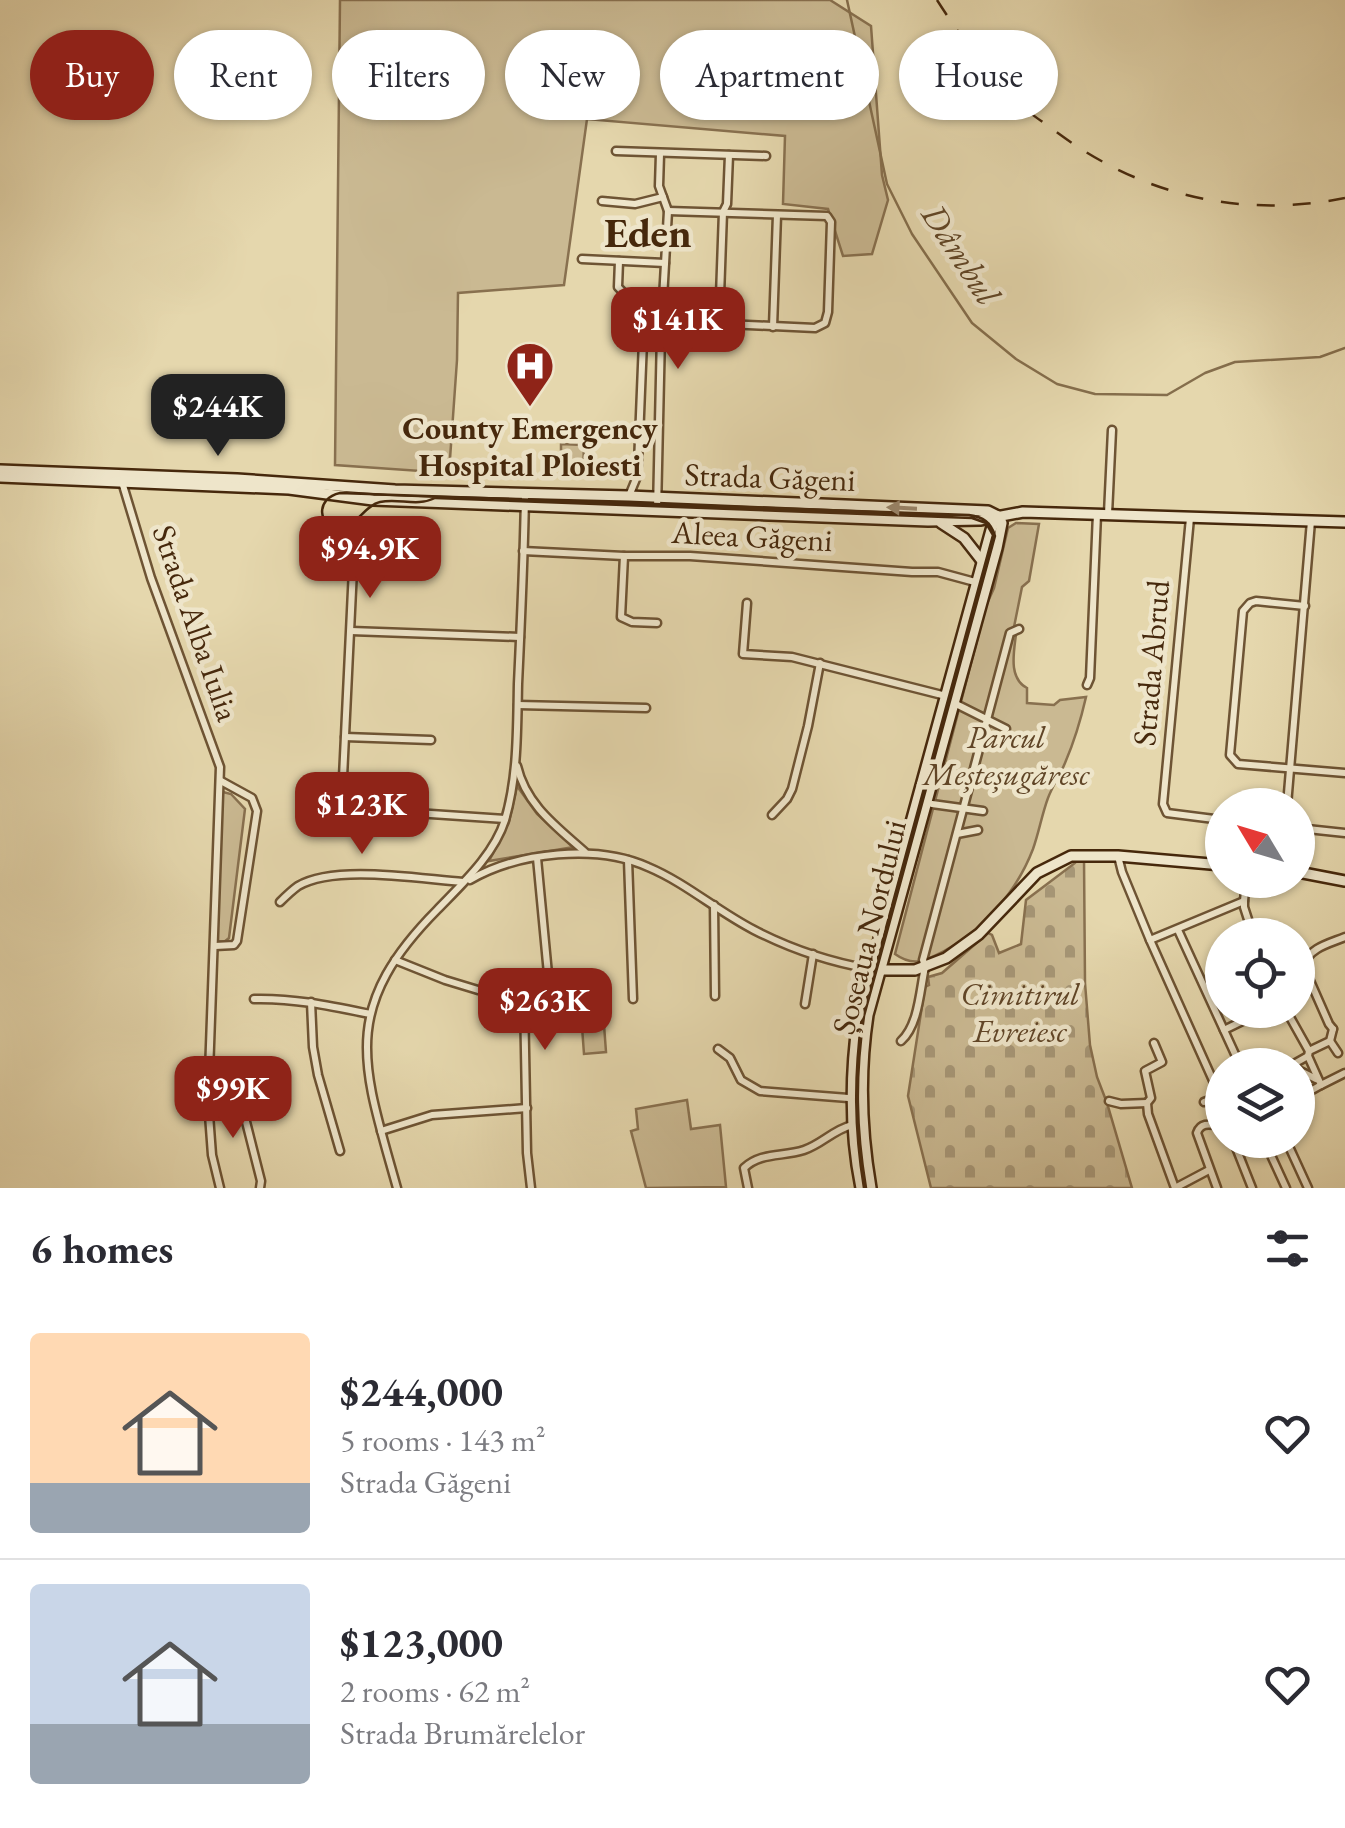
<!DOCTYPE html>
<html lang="en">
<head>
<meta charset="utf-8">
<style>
  :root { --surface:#fff; --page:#f2f2f3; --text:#2b2b33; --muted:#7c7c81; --line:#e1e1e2; --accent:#8f2418 }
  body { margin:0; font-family:"EB Garamond",serif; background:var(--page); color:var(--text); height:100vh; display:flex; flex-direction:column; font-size:38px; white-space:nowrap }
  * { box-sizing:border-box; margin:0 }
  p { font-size:32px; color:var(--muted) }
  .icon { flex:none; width:55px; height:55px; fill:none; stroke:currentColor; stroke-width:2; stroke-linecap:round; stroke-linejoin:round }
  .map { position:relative; height:1188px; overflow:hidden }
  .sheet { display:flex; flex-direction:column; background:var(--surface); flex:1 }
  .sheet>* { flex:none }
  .hud { position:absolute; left:30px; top:30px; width:1285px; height:90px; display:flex; gap:20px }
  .needle { width:65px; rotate:308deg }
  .fabs { position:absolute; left:1205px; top:788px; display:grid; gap:20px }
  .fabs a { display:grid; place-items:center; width:110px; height:110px; border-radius:50%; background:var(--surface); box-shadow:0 2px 8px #0004; font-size:50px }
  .price { position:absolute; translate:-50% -85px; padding:0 22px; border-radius:20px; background:var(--accent); color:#fff; font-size:32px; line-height:65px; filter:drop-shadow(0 2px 5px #0008) }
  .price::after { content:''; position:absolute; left:50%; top:60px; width:30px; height:22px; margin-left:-15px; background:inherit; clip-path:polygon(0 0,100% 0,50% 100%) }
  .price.current { background:#222; color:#fff }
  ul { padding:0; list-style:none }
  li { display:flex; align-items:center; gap:30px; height:250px; padding:0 30px }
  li+li { border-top:2px solid var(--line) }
  li span { display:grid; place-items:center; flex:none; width:280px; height:200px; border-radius:10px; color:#555 }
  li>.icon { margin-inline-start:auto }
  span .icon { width:120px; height:120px; fill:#fffc; stroke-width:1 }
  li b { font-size:42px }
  h2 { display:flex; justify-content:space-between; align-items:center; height:120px; padding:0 30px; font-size:42px }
  .chip { padding:0 35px; border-radius:45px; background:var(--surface); box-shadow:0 2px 8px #0004; font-size:35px; line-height:90px }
  .chip.current { background:var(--accent); color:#fff }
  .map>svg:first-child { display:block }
  .green { fill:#cab992; stroke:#88704f; stroke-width:2.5 }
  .cemetery { fill:url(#cemetery-stones); stroke:#88704f; stroke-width:2.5 }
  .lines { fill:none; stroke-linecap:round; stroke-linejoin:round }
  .stream { stroke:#856e4c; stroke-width:2.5 }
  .street-casing { stroke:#6e5434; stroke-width:11 }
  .secondary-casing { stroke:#46280c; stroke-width:14 }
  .street { stroke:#eee5ca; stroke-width:6 }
  .secondary { stroke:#eee5ca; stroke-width:9 }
  .tram { stroke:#46280c; stroke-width:2.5 }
  .rail { stroke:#46280c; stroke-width:2.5; stroke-dasharray:18 18; stroke-linecap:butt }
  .oneway { fill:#9a866b }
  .labels { text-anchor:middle; stroke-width:9; stroke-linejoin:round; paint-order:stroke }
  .poi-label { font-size:32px; font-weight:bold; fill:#46280c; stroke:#eee5ca }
  .street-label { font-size:32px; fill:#46280c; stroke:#eee5ca }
  .park-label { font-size:32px; font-style:italic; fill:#604527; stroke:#eee5ca }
  .water-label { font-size:35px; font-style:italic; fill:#604526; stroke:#eee5ca }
  .district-label { font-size:42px; font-weight:bold; fill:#46280c; stroke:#eee5ca }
</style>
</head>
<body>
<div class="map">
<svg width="1345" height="1188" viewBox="0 0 1345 1188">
  <defs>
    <pattern id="cemetery-stones" width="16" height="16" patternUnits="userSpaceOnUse" patternTransform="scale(2.5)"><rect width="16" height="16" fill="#cab992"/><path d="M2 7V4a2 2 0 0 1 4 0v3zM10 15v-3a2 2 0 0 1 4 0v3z" fill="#a69676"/></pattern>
  </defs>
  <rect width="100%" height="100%" fill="#e5d7ad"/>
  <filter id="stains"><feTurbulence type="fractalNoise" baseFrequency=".002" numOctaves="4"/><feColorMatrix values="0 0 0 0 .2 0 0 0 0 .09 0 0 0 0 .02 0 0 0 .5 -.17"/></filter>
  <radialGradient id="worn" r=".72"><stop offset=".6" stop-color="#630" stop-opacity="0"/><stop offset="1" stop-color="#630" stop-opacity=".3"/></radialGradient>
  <g class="green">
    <path d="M340 0H830L871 26 882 175 888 200 872 254 843 256 828 209 783 204 785 136 587 119 564 285 458 293 457 360 449 473 335 465Z"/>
    <path d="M561 444 584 445 583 475H561Z"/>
    <path d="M1016 523 1039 524 1029 581 1022 587 1013 632 1016 634C1014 652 1008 678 1027 688V703L1054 705 1060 700 1086 697C1081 719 1074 742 1065 763 1060 775 1053 785 1048 798 1042 814 1039 832 1033 849 1017 891 983 931 944 951 925 961 913 967 895 954L986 606 994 588 1008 528Z"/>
    <path d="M517 786 537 814 574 847 489 861 509 822Z"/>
    <path d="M223 792 231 794 245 809 229 938 224 942 215 941 220 794Z"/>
    <path d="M603 1011 606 1052 584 1054 581 1013Z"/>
    <path d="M687 1100 691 1129 720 1125 726 1187 646 1188 631 1131 638 1129 636 1109Z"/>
  </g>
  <path class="cemetery" d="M1084 859 1085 983 1090 1045 1097 1077 1107 1103 1132 1188H931L908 1096 925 987 929 985 928 977 942 973 988 933 992 935 999 953 1021 944 1026 900 1075 863V861Z"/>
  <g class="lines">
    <path class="stream" d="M847 0 887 184 912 234 972 323 1016 359 1057 384 1095 394 1167 395 1205 373 1235 362 1320 357 1345 348"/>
    <g class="street-casing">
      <g id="street">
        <path d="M616 151 766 156"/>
        <path d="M602 201 635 204 663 197"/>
        <path d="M582 259 665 263"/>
        <path d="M619 261 618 287C636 306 641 306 645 334"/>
        <path d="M662 321 815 328 825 323 828 312 831 222 827 216 668 211"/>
        <path d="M719 324 723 212 727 204 729 155"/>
        <path d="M773 327 777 215"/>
        <path d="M122 482 151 578 220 767 208 1101 212 1155 220 1188"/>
        <path d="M629 496 636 479 638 464 643 341 648 334H661"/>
        <path d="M657 510 661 334 668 211 659 186 660 154"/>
        <path d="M1108 514 1112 430"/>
        <path d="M1190 518 1163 804 1167 813 1222 820"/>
        <path d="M523 551 624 556H690L912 572H938L975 582"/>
        <path d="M624 556 621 617 632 622 657 623"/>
        <path d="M747 603 743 654 792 657 946 696"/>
        <path d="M1305 606 1256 601 1250 603 1243 611 1230 755 1238 764 1345 773"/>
        <path d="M351 631 520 637"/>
        <path d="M1087 685 1090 678 1097 514"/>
        <path d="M518 705 646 708"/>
        <path d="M958 705 1006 729"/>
        <path d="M345 737 431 740"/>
        <path d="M517 766C526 805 557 827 585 852"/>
        <path d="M417 788 416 813 505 819"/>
        <path d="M932 804 983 811"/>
        <path d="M1287 805 1311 521"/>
        <path d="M772 815 787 799 792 789 808 726 820 663"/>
        <path d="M341 819 353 569"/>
        <path d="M1298 828 1345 833"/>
        <path d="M957 834 978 830"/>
        <path d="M1118 856 1122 872 1150 940 1220 1096 1204 1102"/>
        <path d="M628 860 633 999"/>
        <path d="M470 880C518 852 597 844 648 867 686 883 717 911 754 930 789 948 830 962 870 969"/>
        <path d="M1244 901 1246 880"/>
        <path d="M280 902C286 896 291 891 298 886 335 864 420 879 463 882"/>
        <path d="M714 905 715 996"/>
        <path d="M1178 930 1240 1065"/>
        <path d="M1253 935 1275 928 1280 929 1282 935"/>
        <path d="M1150 940 1244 901V907L1253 935"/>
        <path d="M215 946 234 945 237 941 257 811 252 798 221 781"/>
        <path d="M395 960 445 980 478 990"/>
        <path d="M254 999C294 998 331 1006 370 1014"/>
        <path d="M311 1002 313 1047 318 1075 340 1151"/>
        <path d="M805 1004 813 954"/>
        <path d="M1286 1010 1309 1051"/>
        <path d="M1333 1029 1329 1024 1303 965C1311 947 1328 944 1345 937"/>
        <path d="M1224 1030 1265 1010"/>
        <path d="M901 1041C919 1025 920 989 925 967L923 960 1010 633 1019 629"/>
        <path d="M1330 1041 1338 1053"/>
        <path d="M1154 1043 1162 1062 1145 1071 1151 1098 1147 1103 1148 1114 1175 1188"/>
        <path d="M718 1049 730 1058 741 1080 760 1091 861 1099"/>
        <path d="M1292 1065 1308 1056"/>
        <path d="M1298 1070 1316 1079"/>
        <path d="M1321 1085 1345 1073"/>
        <path d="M1298 1098 1321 1085 1308 1056 1309 1051 1330 1041 1333 1029"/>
        <path d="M208 1101 233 1099 241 1102 261 1181 260 1188"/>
        <path d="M1109 1101 1121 1104 1147 1103"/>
        <path d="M381 1131 432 1115 527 1108"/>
        <path d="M1233 1140 1252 1188"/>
        <path d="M1264 1140 1286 1188"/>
        <path d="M1286 1140 1308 1188"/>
        <path d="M397 1188C363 1066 338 1010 437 910 462 884 494 855 505 820 518 776 517 729 518 684 521 621 524 558 525 495"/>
        <path d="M531 1188 527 1153 524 999 550 995 537 858"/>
        <path d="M748 1188 744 1168C761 1152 782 1157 804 1150 822 1144 833 1130 852 1125"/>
        <path d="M1175 1188 1209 1170"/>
        <path d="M1217 1188 1197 1133C1201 1121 1212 1125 1222 1126"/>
      </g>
    </g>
    <g class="secondary-casing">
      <g id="secondary">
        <path d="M0 470 237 479 395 490 629 496 988 511 998 516"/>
        <path d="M0 477 289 489 373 500 928 521 980 520 1023 512 1345 522"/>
        <path d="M941 523 964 538 982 561"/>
        <path d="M1298 872 1345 881"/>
        <path d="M877 970H915L946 958 979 934 1037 873 1071 856H1118L1222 865"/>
        <path d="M861 1188C849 1129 850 1071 859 1012L991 530 998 516"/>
        <path d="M871 1188C861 1130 859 1074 868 1015L997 548 1002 523 998 516"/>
      </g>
    </g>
    <use href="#street" class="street"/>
    <use href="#secondary" class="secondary"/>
    <path class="tram" d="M864 1188C854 1128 854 1076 862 1016L993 535 986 523 972 518 435 498C417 507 399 498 380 502 365 505 357 526 341 527 317 528 315 498 340 493L969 515C983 517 991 522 995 536L864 1016C855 1077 856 1128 866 1188"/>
    <path class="rail" d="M937 0C960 36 987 73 1018 103 1029 113 1043 122 1055 131 1141 195 1239 219 1345 198"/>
  </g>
  <defs><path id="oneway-solid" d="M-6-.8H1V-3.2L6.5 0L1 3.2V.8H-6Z" transform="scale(2.5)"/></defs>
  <use class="oneway" href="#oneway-solid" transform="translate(902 508) rotate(-177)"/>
  <defs>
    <g id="hospital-pin" transform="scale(2.5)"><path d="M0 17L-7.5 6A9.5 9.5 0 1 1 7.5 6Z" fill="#8f2418" stroke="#eee5ca"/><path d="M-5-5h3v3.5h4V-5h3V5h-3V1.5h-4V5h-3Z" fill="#fff"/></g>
  </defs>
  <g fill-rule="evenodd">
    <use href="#hospital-pin" x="530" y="366"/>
  </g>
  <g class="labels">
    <g class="poi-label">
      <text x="530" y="439">County Emergency<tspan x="530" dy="37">Hospital Ploiesti</tspan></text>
    </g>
    <g class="street-label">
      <text transform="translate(770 477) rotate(2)" y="11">Strada Găgeni</text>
      <text transform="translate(752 536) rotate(3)" y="11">Aleea Găgeni</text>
      <text transform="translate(196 623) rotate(71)" y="11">Strada Alba Iulia</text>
      <text transform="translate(1151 663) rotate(-85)" y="11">Strada Abrud</text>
      <text transform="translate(869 927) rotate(-76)" y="11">Șoseaua Nordului</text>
    </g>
    <g class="park-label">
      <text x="1006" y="748">Parcul<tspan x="1006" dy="37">Meșteșugăresc</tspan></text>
      <text x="1020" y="1005">Cimitirul<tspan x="1020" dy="37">Evreiesc</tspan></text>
    </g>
    <g class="water-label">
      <text transform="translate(961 254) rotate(57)" y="12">Dâmbul</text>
    </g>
    <g class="district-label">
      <text x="648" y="247">Eden</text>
    </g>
  </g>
  <rect width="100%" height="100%" filter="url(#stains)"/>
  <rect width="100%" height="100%" fill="url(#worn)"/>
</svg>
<div class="fabs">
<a><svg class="needle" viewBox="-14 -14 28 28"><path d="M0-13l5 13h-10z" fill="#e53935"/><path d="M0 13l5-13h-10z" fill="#7c7c81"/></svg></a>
<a><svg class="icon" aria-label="locate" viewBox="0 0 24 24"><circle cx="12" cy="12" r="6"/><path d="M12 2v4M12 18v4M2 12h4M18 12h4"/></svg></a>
<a><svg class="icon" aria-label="layers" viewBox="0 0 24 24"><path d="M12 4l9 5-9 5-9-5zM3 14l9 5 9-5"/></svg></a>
</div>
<b class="price" style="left:678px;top:372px">$141K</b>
<b class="price current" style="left:218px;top:459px">$244K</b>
<b class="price" style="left:370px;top:601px">$94.9K</b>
<b class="price" style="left:362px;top:857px">$123K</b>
<b class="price" style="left:545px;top:1053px">$263K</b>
<b class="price" style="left:233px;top:1141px">$99K</b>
<div class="hud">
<a class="chip current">Buy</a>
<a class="chip">Rent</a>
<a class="chip">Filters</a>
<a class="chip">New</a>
<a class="chip">Apartment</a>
<a class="chip">House</a>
</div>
</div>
<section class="sheet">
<h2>6 homes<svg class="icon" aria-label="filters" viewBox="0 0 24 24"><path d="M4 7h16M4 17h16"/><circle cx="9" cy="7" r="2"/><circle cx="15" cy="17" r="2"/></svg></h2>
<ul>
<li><span style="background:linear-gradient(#ffd9b3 75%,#9aa5b1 0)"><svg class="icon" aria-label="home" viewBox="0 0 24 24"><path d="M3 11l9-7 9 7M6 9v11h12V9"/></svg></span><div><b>$244,000</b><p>5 rooms · 143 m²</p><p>Strada Găgeni</p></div><svg class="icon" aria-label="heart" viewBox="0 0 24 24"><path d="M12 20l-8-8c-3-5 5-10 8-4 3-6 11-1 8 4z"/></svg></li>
<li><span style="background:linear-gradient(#c9d6e8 70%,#9aa5b1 0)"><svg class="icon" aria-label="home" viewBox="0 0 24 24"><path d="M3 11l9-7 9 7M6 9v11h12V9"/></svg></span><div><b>$123,000</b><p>2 rooms · 62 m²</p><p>Strada Brumărelelor</p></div><svg class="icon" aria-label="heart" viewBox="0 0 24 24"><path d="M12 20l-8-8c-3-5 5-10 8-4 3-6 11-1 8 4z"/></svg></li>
</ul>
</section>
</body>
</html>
